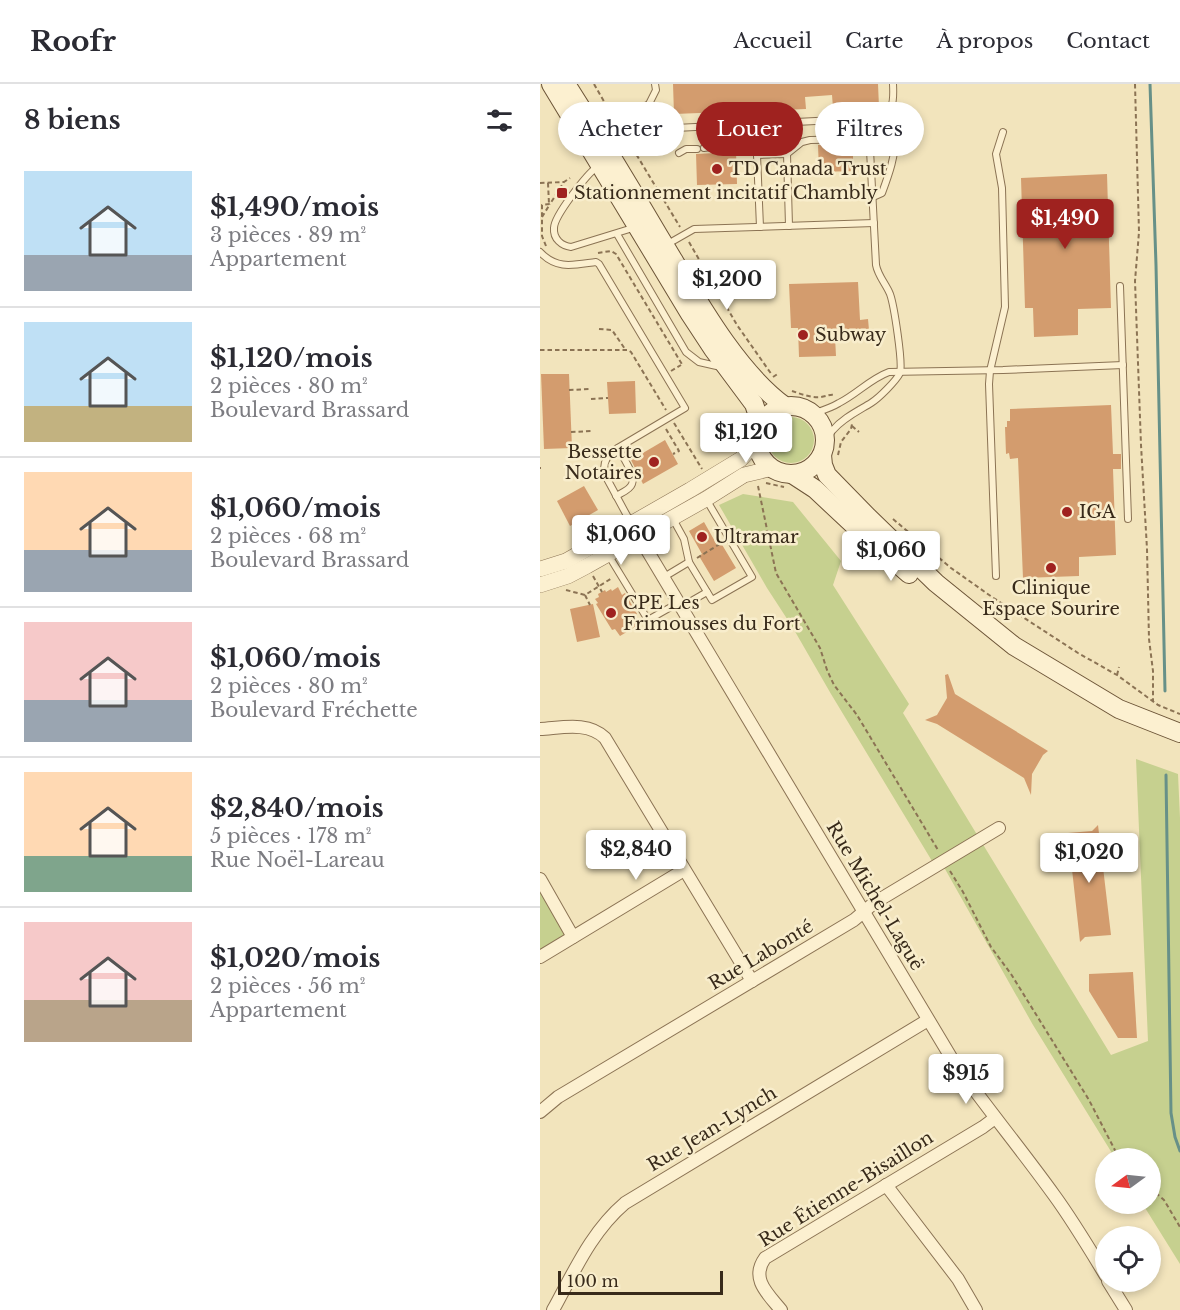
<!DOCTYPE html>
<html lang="fr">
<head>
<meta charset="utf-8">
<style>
  :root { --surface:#fff; --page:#f7f7f7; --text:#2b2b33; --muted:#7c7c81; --line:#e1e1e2; --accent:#9f221f }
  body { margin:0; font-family:"Libre Baskerville",serif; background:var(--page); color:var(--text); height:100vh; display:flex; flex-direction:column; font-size:22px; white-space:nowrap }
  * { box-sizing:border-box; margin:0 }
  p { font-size:20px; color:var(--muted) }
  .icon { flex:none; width:33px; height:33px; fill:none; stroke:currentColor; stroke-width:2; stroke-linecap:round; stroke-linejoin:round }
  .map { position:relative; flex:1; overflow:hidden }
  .sheet { display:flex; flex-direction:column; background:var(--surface); width:540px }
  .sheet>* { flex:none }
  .hud { position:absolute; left:18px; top:18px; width:531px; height:54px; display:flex; gap:12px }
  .needle { width:39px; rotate:255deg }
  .buttons { position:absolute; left:555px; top:1064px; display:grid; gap:12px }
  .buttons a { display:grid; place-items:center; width:66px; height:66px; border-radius:50%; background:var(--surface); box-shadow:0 3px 9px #0003; font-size:30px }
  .scale { position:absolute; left:18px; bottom:15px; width:165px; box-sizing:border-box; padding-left:6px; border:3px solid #382a1a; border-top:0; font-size:16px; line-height:21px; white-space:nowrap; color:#382a1a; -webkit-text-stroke:4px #f8edcc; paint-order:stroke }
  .price { position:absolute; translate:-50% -51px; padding:0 14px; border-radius:6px; background:#fff; color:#222; font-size:20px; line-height:39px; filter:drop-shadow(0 2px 3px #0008) }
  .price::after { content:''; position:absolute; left:50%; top:36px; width:18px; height:14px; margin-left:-9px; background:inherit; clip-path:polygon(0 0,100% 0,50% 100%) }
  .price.selected { background:var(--accent); color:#fff }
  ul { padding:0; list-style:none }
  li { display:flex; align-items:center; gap:18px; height:150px; padding:0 24px }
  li+li { border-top:2px solid var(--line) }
  li span { display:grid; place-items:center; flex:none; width:168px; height:120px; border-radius:0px; color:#555 }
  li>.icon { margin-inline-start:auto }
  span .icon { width:72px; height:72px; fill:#fffc; stroke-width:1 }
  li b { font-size:26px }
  h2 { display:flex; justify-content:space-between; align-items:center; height:72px; padding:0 24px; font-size:26px }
  .pill { padding:0 21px; border-radius:27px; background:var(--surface); box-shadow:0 3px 9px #0003; font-size:21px; line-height:54px }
  .pill.selected { background:var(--accent); color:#fff }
  header { display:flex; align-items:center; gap:36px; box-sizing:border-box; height:84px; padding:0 30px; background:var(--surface); border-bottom:2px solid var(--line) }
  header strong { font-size:28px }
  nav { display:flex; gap:33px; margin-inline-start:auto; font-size:21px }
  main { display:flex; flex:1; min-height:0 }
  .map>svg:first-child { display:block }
  .green { fill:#c6d08f }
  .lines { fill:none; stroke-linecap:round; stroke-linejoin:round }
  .stream { stroke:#679088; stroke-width:3 }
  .building { fill:#d39c6e }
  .service-casing { stroke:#8b7354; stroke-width:8 }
  .minor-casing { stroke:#8b7354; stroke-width:14 }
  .tertiary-casing { stroke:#8b7354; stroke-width:16 }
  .secondary-casing { stroke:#6c5437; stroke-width:20 }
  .path { stroke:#8b7354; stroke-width:2; stroke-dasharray:4.5 3; stroke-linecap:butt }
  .service { stroke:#fcf0d0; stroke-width:6 }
  .minor { stroke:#fcf0d0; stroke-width:12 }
  .tertiary { stroke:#fcf0d0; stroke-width:15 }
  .secondary { stroke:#fcf0d0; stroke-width:18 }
  .poi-dot { fill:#9f221f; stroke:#f8edcc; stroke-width:2 }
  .labels { text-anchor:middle; stroke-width:5; stroke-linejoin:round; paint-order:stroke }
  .poi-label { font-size:18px; fill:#382a1a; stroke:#f8edcc; text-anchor:start }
  .street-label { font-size:18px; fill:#382a1a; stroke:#f8edcc }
</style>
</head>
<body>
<header>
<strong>Roofr</strong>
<nav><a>Accueil</a><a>Carte</a><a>À propos</a><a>Contact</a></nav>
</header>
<main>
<section class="sheet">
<h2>8 biens<svg class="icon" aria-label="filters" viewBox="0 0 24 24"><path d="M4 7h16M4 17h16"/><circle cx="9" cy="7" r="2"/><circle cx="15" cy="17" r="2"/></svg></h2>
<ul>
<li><span style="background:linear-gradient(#bfe0f5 70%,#9aa5b1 0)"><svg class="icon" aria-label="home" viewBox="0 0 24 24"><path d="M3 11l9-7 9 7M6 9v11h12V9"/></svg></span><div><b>$1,490/mois</b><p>3 pièces · 89 m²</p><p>Appartement</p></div></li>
<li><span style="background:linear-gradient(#bfe0f5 70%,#c2b280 0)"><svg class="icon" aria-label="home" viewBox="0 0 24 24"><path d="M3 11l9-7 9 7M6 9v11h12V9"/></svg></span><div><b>$1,120/mois</b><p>2 pièces · 80 m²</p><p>Boulevard Brassard</p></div></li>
<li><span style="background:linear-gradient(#ffd9b3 65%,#9aa5b1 0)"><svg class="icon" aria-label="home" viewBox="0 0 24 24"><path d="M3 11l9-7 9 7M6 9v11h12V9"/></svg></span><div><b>$1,060/mois</b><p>2 pièces · 68 m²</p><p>Boulevard Brassard</p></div></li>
<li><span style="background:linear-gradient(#f6c9c9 65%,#9aa5b1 0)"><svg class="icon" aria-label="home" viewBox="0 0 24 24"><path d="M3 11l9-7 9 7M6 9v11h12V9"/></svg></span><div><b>$1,060/mois</b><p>2 pièces · 80 m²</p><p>Boulevard Fréchette</p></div></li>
<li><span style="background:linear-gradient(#ffd9b3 70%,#7fa58c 0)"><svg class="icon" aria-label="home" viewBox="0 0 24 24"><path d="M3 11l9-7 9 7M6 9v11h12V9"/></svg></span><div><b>$2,840/mois</b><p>5 pièces · 178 m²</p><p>Rue Noël-Lareau</p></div></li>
<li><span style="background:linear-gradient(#f6c9c9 65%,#b9a48a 0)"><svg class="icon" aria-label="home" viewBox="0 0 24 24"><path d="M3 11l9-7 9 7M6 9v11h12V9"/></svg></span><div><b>$1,020/mois</b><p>2 pièces · 56 m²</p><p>Appartement</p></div></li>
</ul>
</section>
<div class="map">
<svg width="640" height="1226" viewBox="0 0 640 1226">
  <rect width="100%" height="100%" fill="#f2e4bc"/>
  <g class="green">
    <circle cx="251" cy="356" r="23"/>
    <path d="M203 410 253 418 301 477 293 501 369 620 363 629 571 971 608 957 596 675 638 690 640 734V1180L602 1119H610V1074H575L493 941 405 785 392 777 291 610 253 544 227 504 179 421Z"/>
    <path d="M0 798 31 856 0 873Z"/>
  </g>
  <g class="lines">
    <g class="stream">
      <path d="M610 0 616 181 625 607"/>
      <path d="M626 691 631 1029 635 1053 640 1067"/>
    </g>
  </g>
  <g class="building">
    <path d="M133 0H338L339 23 293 24 292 11 265 13 266 25 134 30Z"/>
    <path d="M317 60 318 69H313V87L279 88 278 61Z"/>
    <path d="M196 68 197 100 157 101 156 70Z"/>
    <path d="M567 90 571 224 538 225V251L494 253 493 224H485L481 94Z"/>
    <path d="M318 198 320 236 328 235 329 246 303 247V253H295L296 272 259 273 258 244H251L249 200Z"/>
    <path d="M1 290H29L32 364 4 365Z"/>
    <path d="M95 297 96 329 69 330 67 298Z"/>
    <path d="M571 321 573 370H581V385H573L576 471 539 473V492L483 494 478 374 470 375 469 369 466 370 465 343H467V337H470V325Z"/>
    <path d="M125 356 138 380 103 400 91 376Z"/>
    <path d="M44 402 58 426 30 442 17 417Z"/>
    <path d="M164 438 177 461 181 459 196 484 174 497 159 472 162 470 149 447Z"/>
    <path d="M78 503 82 511 85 509 97 530 95 531 100 540 80 552 75 545 72 546 56 520 58 519 55 515 59 513 58 510 65 506 66 508 71 505 72 507Z"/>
    <path d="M53 520 60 553 37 558 30 525Z"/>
    <path d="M408 590 415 610 508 667 503 671 492 690 491 711 484 694 397 640 385 636 397 631 407 614 405 591Z"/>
    <path d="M558 741 571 851 545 853 540 858 528 749 552 747Z"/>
    <path d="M593 888 597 954H578L549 907V890Z"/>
  </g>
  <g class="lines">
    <g class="service-casing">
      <g id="service">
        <path d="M94 29 103 40 116 45 334 34C354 28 354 19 353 0"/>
        <path d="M59 50 109 20 116 6 115 0"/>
        <path d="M164 64C175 63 204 57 213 63 217 65 216 67 217 71L220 143"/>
        <path d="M139 69 146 65H157"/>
        <path d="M247 70 249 142"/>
        <path d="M217 71 247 70 262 58 270 56 321 55 327 59 330 66 336 181C338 192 346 200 350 210 354 221 363 279 360 289 356 297 339 314 331 319 318 327 303 334 293 346 289 350 287 357 284 363"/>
        <path d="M57 83C47 90 14 132 14 144 13 155 22 162 31 163L96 143"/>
        <path d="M333 113 342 109C349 90 356 71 355 51"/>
        <path d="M77 150 146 268 159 278 181 283"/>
        <path d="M126 161 154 145 334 139"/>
        <path d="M0 168C17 186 33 181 56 178L59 180 145 324 76 365C66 372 62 380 65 391L91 439"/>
        <path d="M580 202 588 435"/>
        <path d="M272 330C281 327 291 324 299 319 317 310 330 295 349 288L463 286 583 281"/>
        <path d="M76 412C81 409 90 406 92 400 96 391 82 372 78 364"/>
        <path d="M133 435 144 455 149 478 172 516 212 493 166 415"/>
        <path d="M69 472 108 536 138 519"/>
        <path d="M456 492 449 300 450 287 465 223 462 104 456 70 463 48"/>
        <path d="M124 493 149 478"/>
        <path d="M141 523 167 508"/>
      </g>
    </g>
    <g class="minor-casing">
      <g id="minor">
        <path d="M95 446 412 975C445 1022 481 1065 514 1111 533 1137 549 1164 566 1192"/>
        <path d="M0 645C21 644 48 637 65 654L212 897"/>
        <path d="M0 795 33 853"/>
        <path d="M0 873 144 786"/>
        <path d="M0 1028 18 1013 314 836 334 819 459 744"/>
        <path d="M346 1101 418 1195 436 1226"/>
        <path d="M568 1197 586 1226"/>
        <path d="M13 1226C34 1188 51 1148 85 1119L388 936"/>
        <path d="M241 1226C228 1210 210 1195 225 1174L443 1043 455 1034"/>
      </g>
    </g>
    <g class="tertiary-casing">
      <g id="tertiary">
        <path d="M0 485 26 477 150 406 201 375 218 356"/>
        <path d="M0 501 28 492 47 482 166 415 204 391 233 384"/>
      </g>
    </g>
    <g class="secondary-casing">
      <g id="secondary">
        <path d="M11 0 150 230 173 265 214 320 219 335V347"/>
        <path d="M26 0C58 50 89 101 119 152 152 206 194 286 246 323"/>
        <circle cx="251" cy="356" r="34"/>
        <path d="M282 371 283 381 287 391 328 433 396 499 474 562 579 625 640 649"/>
        <path d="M252 390 275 405 322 449 369 490"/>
      </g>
    </g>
    <g class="path">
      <path d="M54 0 73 33"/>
      <path d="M595 0 599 148 595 197 601 361 607 465 609 555 613 587V618"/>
      <path d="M81 45 140 143"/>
      <path d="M0 99 24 98"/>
      <path d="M8 99 9 120"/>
      <path d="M2 133 10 120"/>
      <path d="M149 158 197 241 232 291"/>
      <path d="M6 162 2 152V121L10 120 24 98 30 94"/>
      <path d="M58 169 71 167 76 170 143 282"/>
      <path d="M59 245 72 246 85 265"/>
      <path d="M0 266H88L91 268 126 326"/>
      <path d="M131 287 141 281"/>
      <path d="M233 293 239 289"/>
      <path d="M29 306 51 305"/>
      <path d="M252 307C261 310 271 314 281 313 287 312 290 310 295 311"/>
      <path d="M51 315 68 314"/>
      <path d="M134 339 162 385"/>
      <path d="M312 342 319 348"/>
      <path d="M126 345 139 367 133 370"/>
      <path d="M31 348 52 347"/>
      <path d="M298 371 301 358 311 345 312 340"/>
      <path d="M0 384H1"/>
      <path d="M226 399 244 403"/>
      <path d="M218 402 236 489 280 564 287 586 294 601 317 631 398 766"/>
      <path d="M44 434 52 447"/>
      <path d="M353 435 411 484 452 513 538 569 577 591 618 621 640 630"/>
      <path d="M157 474 183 458"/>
      <path d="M53 492 62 508"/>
      <path d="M26 506 45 511 72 494"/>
      <path d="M45 511 50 521"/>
      <path d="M577 591 579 583"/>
      <path d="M410 787 423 808 451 863 471 890 549 1016 579 1074"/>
      <path d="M610 1104 624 1116 640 1143"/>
    </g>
    <use href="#service" class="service"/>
    <use href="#minor" class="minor"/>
    <use href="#tertiary" class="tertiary"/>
    <use href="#secondary" class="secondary"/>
  </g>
  <g class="poi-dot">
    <circle cx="177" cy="85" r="6"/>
    <rect x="16" y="103" width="12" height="12" rx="3"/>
    <circle cx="263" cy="251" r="6"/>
    <circle cx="114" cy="378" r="6"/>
    <circle cx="527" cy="428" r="6"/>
    <circle cx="162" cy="453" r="6"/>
    <circle cx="511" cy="484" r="6"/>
    <circle cx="71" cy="529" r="6"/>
  </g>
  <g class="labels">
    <g class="poi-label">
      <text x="189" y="91">TD Canada Trust</text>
      <text x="34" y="115">Stationnement incitatif Chambly</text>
      <text x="275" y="257">Subway</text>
      <text x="102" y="374" text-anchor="end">Bessette<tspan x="102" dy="21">Notaires</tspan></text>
      <text x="539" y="434">IGA</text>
      <text x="174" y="459">Ultramar</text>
      <text x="511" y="510" text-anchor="middle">Clinique<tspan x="511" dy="21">Espace Sourire</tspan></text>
      <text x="83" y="525">CPE Les<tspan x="83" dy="21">Frimousses du Fort</tspan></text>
    </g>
    <g class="street-label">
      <text transform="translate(335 812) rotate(59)" y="6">Rue Michel-Laguë</text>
      <text transform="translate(221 871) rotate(-31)" y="6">Rue Labonté</text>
      <text transform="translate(172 1045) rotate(-31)" y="6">Rue Jean-Lynch</text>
      <text transform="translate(306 1105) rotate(-32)" y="6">Rue Étienne-Bisaillon</text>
    </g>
  </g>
</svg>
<div class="buttons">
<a><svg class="needle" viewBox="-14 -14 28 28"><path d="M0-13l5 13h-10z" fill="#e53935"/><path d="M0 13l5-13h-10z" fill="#7c7c81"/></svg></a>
<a><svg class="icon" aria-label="locate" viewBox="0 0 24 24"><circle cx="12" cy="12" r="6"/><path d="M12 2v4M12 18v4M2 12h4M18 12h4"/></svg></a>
</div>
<div class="scale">100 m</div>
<b class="price selected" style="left:525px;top:166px">$1,490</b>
<b class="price" style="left:187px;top:227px">$1,200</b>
<b class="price" style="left:206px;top:380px">$1,120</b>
<b class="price" style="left:81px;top:482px">$1,060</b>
<b class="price" style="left:351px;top:498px">$1,060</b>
<b class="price" style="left:96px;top:797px">$2,840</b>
<b class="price" style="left:549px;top:800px">$1,020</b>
<b class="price" style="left:426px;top:1021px">$915</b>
<div class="hud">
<a class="pill">Acheter</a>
<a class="pill selected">Louer</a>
<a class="pill">Filtres</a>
</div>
</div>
</main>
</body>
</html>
